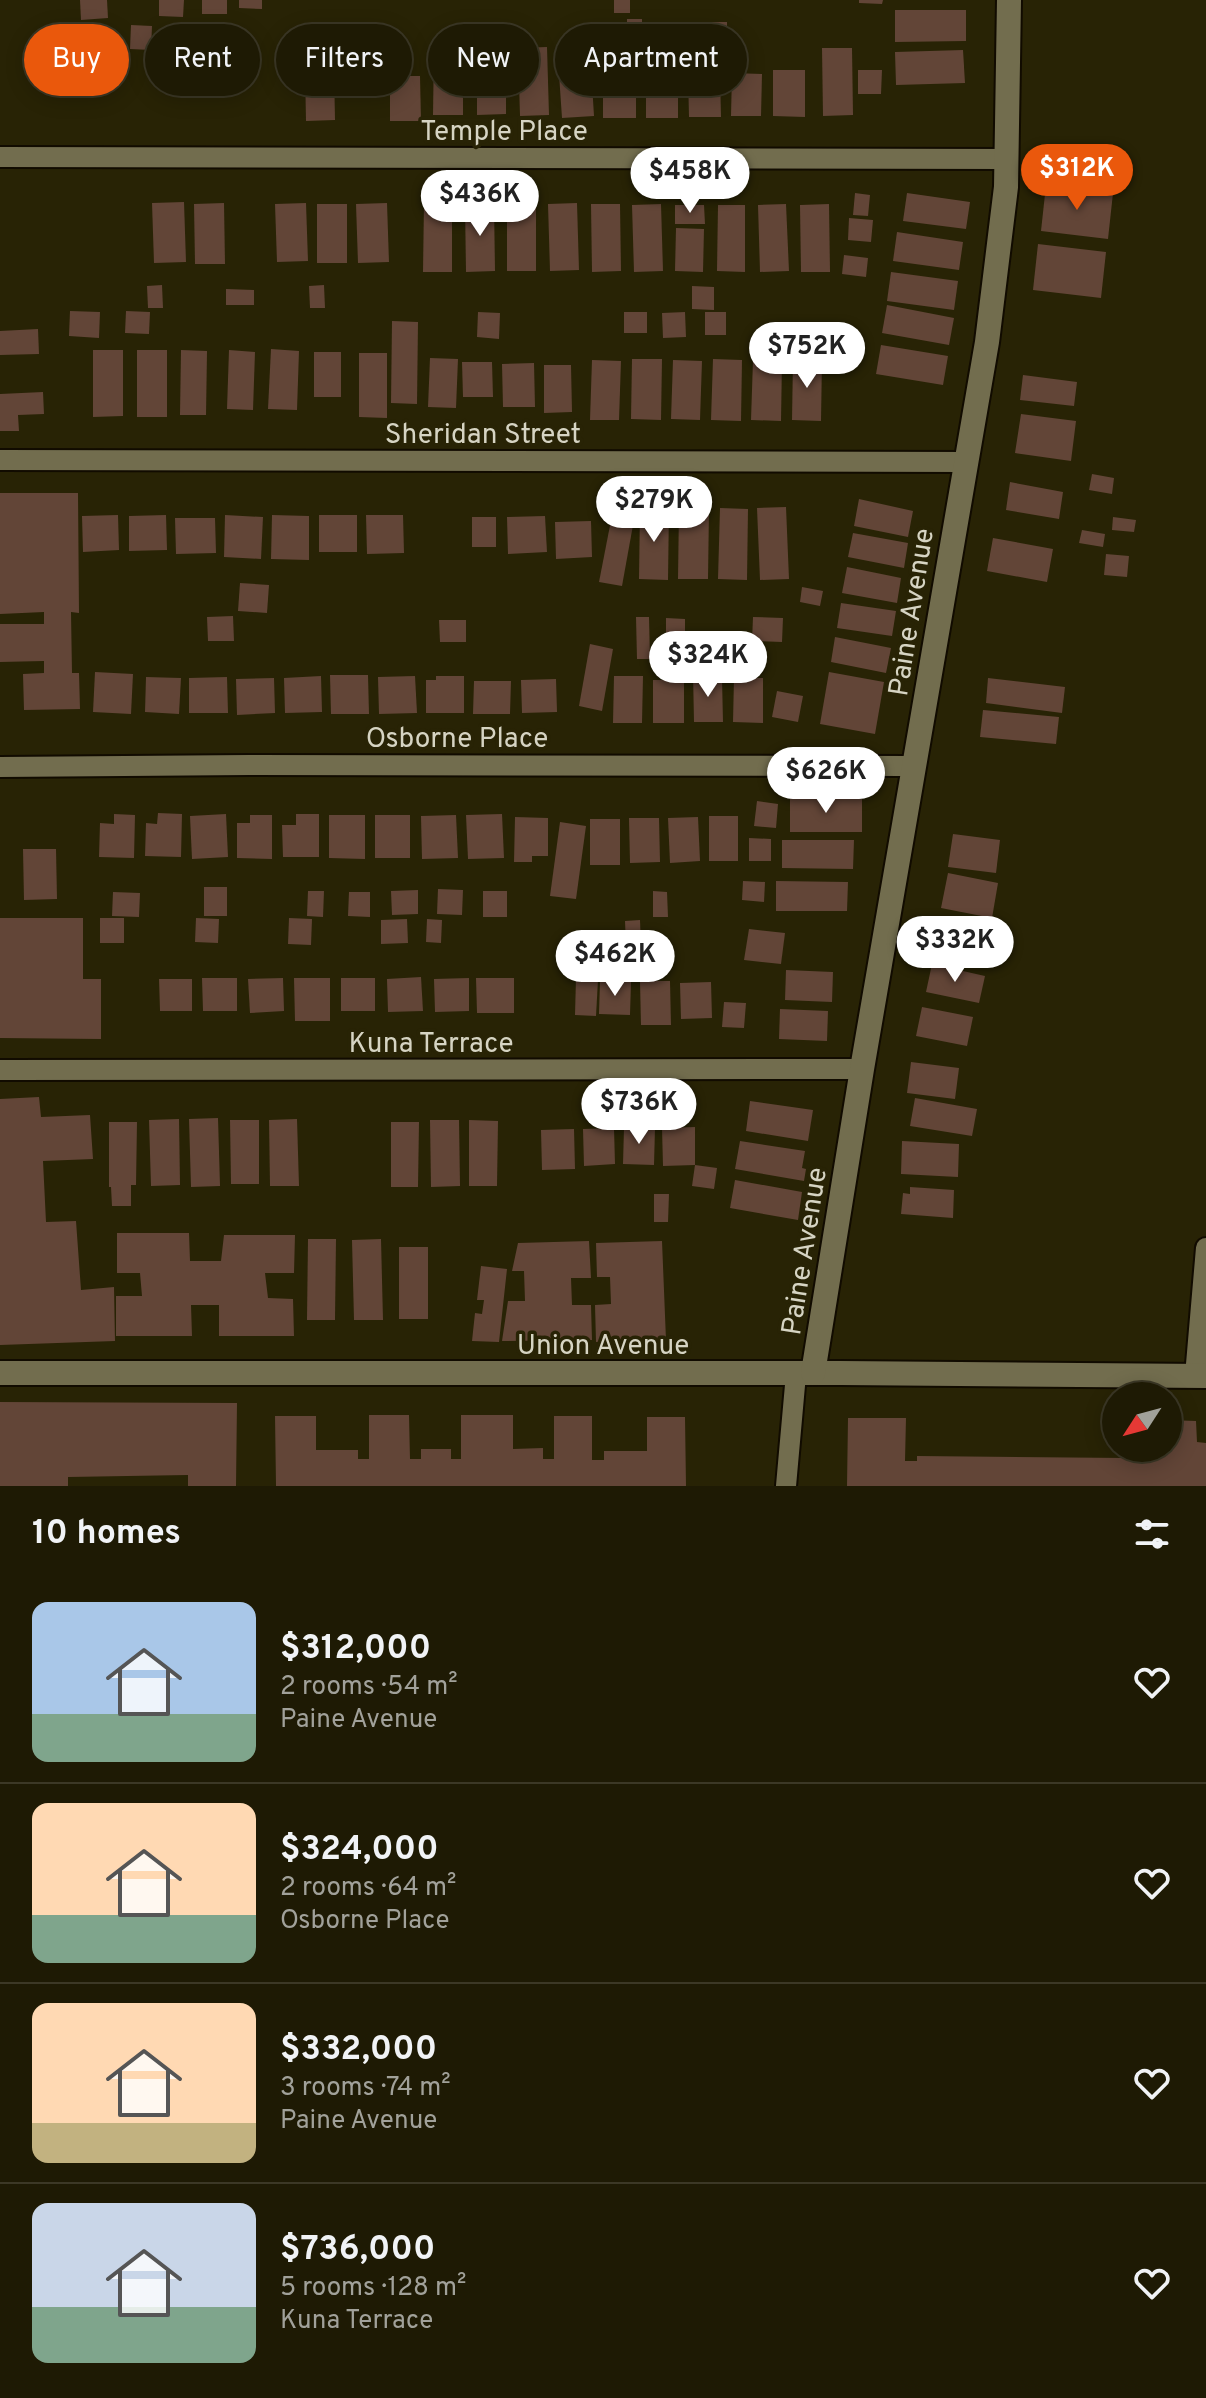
<!DOCTYPE html>
<html lang="en">
<head>
<meta charset="utf-8">
<style>
  :root { --surface:#1e1a04; --page:#26230e; --text:#f1f3f6; --muted:#a1a19a; --line:#3c3826; --accent:#ea580c }
  body { margin:0; font-family:Overpass,sans-serif; background:var(--page); color:var(--text); height:100vh; display:flex; flex-direction:column; font-size:30px; white-space:nowrap }
  * { box-sizing:border-box; margin:0 }
  p { font-size:26px; color:var(--muted) }
  .icon { flex:none; width:44px; height:44px; fill:none; stroke:currentColor; stroke-width:2; stroke-linecap:round; stroke-linejoin:round }
  .map { position:relative; height:1486px; overflow:hidden }
  .drawer { display:flex; flex-direction:column; background:var(--surface); flex:1 }
  .drawer>* { flex:none }
  .top-card { position:absolute; left:24px; top:24px; width:800px; height:72px; display:flex; gap:16px }
  .needle { width:52px; rotate:234deg }
  .fabs { position:absolute; left:1102px; top:1382px; display:grid; gap:16px }
  .fabs a { display:grid; place-items:center; width:80px; height:80px; border-radius:50%; background:var(--surface); box-shadow:0 4px 20px #0003,0 0 0 2px var(--line); font-size:40px }
  .price { position:absolute; translate:-50% -68px; padding:0 18px; border-radius:28px; background:#fff; color:#222; font-size:26px; line-height:52px; filter:drop-shadow(0 2px 4px #0008) }
  .price::after { content:''; position:absolute; left:50%; top:48px; width:24px; height:18px; margin-left:-12px; background:inherit; clip-path:polygon(0 0,100% 0,50% 100%) }
  .price.on { background:var(--accent); color:#fff }
  ul { padding:0; list-style:none }
  li { display:flex; align-items:center; gap:24px; height:200px; padding:0 32px }
  li+li { border-top:2px solid var(--line) }
  li span { display:grid; place-items:center; flex:none; width:224px; height:160px; border-radius:16px; color:#555 }
  li>.icon { margin-inline-start:auto }
  span .icon { width:96px; height:96px; fill:#fffc; stroke-width:1 }
  li b { font-size:34px }
  h2 { display:flex; justify-content:space-between; align-items:center; height:96px; padding:0 32px; font-size:34px }
  .tag { padding:0 28px; border-radius:36px; background:var(--surface); box-shadow:0 4px 20px #0003,0 0 0 2px var(--line); font-size:28px; line-height:72px }
  .tag.on { background:var(--accent); color:#fff }
  .map>svg:first-child { display:block }
  .building { fill:#624537 }
  .lines { fill:none; stroke-linecap:round; stroke-linejoin:round }
  .minor-casing { stroke:#110b00; stroke-width:24 }
  .tertiary-casing { stroke:#110b00; stroke-width:28 }
  .minor { stroke:#726d4e; stroke-width:20 }
  .tertiary { stroke:#726d4e; stroke-width:24 }
  .labels { text-anchor:middle; stroke-width:7; stroke-linejoin:round; paint-order:stroke }
  .street-label { font-size:28px; fill:#d6d4c3; stroke:#282305 }
</style>
</head>
<body>
<div class="map">
<svg width="1206" height="1486" viewBox="0 0 1206 1486">
  <rect width="100%" height="100%" fill="#282305"/>
  <g class="building">
    <path d="M80 0H107L108 18 81 20Z"/>
    <path d="M159 0H184L183 17 159 16Z"/>
    <rect x="202" y="0" width="25" height="14"/>
    <path d="M239 0H262V9L239 8Z"/>
    <rect x="614" y="0" width="16" height="13"/>
    <path d="M859 0H883L882 4 859 3Z"/>
    <path d="M895 10H966V41L895 42Z"/>
    <rect x="627" y="19" width="15" height="24"/>
    <path d="M711 22H727V42H712Z"/>
    <path d="M131 25 152 26 151 50 130 49Z"/>
    <path d="M434 46 463 47V115H433Z"/>
    <path d="M477 47H506V114L477 115Z"/>
    <path d="M547 47 549 115 520 116 518 48Z"/>
    <path d="M822 48H852L853 115 823 116Z"/>
    <path d="M963 50 965 83 896 85 895 52Z"/>
    <path d="M617 66H636V118H603V74H617Z"/>
    <path d="M591 67 594 116 562 118 559 74 577 73 576 68Z"/>
    <path d="M334 68 335 120 306 121 305 69Z"/>
    <path d="M773 70H805V117L773 116Z"/>
    <path d="M858 70H882L881 94H858Z"/>
    <rect x="646" y="72" width="32" height="46"/>
    <path d="M732 73 762 74 761 116H731Z"/>
    <path d="M720 74 721 117H689L688 75Z"/>
    <path d="M390 76H420L421 121H390Z"/>
    <path d="M1046 185 1113 193 1108 239 1041 231Z"/>
    <path d="M855 193 870 195 868 216 853 215Z"/>
    <path d="M907 193 970 202 966 229 903 221Z"/>
    <path d="M184 202 186 262 154 263 152 203Z"/>
    <path d="M224 203 225 264H195L194 204Z"/>
    <path d="M306 203 308 261 277 262 275 204Z"/>
    <path d="M387 203 389 262 358 263 356 204Z"/>
    <path d="M424 203 452 204V272H423Z"/>
    <path d="M577 203 579 270 550 271 548 204Z"/>
    <rect x="317" y="204" width="30" height="59"/>
    <path d="M465 204H494L495 271 466 272Z"/>
    <rect x="507" y="204" width="29" height="67"/>
    <path d="M591 204H620L621 271 592 272Z"/>
    <path d="M661 204 663 271 634 272 632 205Z"/>
    <path d="M786 204 789 271 760 272 758 205Z"/>
    <path d="M829 204 830 272H801L800 205Z"/>
    <path d="M675 205H704L705 224H675Z"/>
    <path d="M718 205H745V272L717 271Z"/>
    <path d="M849 218 873 220 871 242 848 240Z"/>
    <path d="M676 228 704 229 703 272 675 271Z"/>
    <path d="M897 232 963 242 959 270 893 261Z"/>
    <path d="M1038 244 1106 252 1101 298 1033 290Z"/>
    <path d="M844 255 868 258 866 277 842 274Z"/>
    <path d="M891 272 958 281 954 310 887 301Z"/>
    <path d="M162 285 163 308H148L147 286Z"/>
    <path d="M324 285 325 308H310L309 286Z"/>
    <path d="M692 286 714 287V310L692 309Z"/>
    <path d="M226 289 254 290V305H226Z"/>
    <path d="M887 305 954 318 949 345 882 333Z"/>
    <path d="M70 311 100 312 99 338 69 336Z"/>
    <path d="M126 311 150 312 149 334 125 333Z"/>
    <path d="M478 312 500 313 499 339 477 337Z"/>
    <rect x="624" y="312" width="23" height="21"/>
    <path d="M685 312 686 337 663 338 662 313Z"/>
    <rect x="705" y="312" width="21" height="23"/>
    <path d="M392 321 418 322 417 404 391 403Z"/>
    <path d="M38 329 39 354 0 355V331Z"/>
    <path d="M881 345 948 356 943 385 876 374Z"/>
    <path d="M271 349 299 351 297 410 268 409Z"/>
    <path d="M93 350H123V416L93 417Z"/>
    <rect x="137" y="350" width="30" height="67"/>
    <path d="M181 350 207 351 206 415H180Z"/>
    <path d="M229 350 255 352 253 410 227 409Z"/>
    <rect x="314" y="352" width="27" height="45"/>
    <path d="M359 353H387V418L359 417Z"/>
    <path d="M430 358 458 359 456 408 428 407Z"/>
    <path d="M632 359H662L661 420 631 419Z"/>
    <path d="M713 359 742 360 741 421 711 420Z"/>
    <path d="M592 360 621 361 619 420H590Z"/>
    <path d="M673 360 702 361 700 420 671 419Z"/>
    <path d="M753 360 782 361 781 421 751 420Z"/>
    <path d="M793 360H822L821 421 792 420Z"/>
    <path d="M462 362H492L493 397H463Z"/>
    <path d="M534 363 535 407H503L502 364Z"/>
    <path d="M544 365H571L572 412 544 413Z"/>
    <path d="M1023 375 1077 382 1074 406 1020 400Z"/>
    <path d="M43 392 44 414 18 415 19 431H0V394Z"/>
    <path d="M1021 414 1076 421 1071 461 1015 453Z"/>
    <path d="M1092 474 1114 478 1112 494 1089 490Z"/>
    <path d="M1010 482 1063 492 1059 519 1006 510Z"/>
    <path d="M0 493H78L79 613 71 612 72 673H79L80 709 24 710 23 674 44 673V661L0 662V624H44V612L0 614Z"/>
    <path d="M859 499 913 511 908 537 854 526Z"/>
    <path d="M640 507 669 508 668 580 639 579Z"/>
    <path d="M786 507 789 579 760 580 757 508Z"/>
    <path d="M679 508 709 509 708 579H678Z"/>
    <path d="M720 508 748 509 747 580 718 579Z"/>
    <path d="M613 510 635 514 622 586 599 582Z"/>
    <path d="M118 515 119 550 83 552 82 516Z"/>
    <path d="M166 515 167 550 129 551V516Z"/>
    <path d="M225 515 263 517 261 559 224 557Z"/>
    <path d="M272 515 309 516V560L271 559Z"/>
    <rect x="319" y="515" width="38" height="37"/>
    <path d="M366 515H403L404 553 367 554Z"/>
    <path d="M545 516 547 552 508 554 507 517Z"/>
    <rect x="472" y="517" width="24" height="30"/>
    <path d="M1113 517 1136 520 1134 532 1112 530Z"/>
    <path d="M175 518H215L216 553 176 554Z"/>
    <path d="M591 521 592 557 556 559 555 522Z"/>
    <path d="M1082 530 1105 534 1103 547 1079 543Z"/>
    <path d="M853 533 908 543 904 568 848 557Z"/>
    <path d="M993 538 1053 549 1047 582 987 571Z"/>
    <path d="M1106 554 1129 556 1127 577 1104 575Z"/>
    <path d="M847 567 901 578 897 603 842 593Z"/>
    <path d="M240 583 269 585 267 613 238 611Z"/>
    <path d="M802 587 823 591 820 606 800 602Z"/>
    <path d="M841 603 896 611 892 636 837 628Z"/>
    <path d="M233 616 234 641H208L207 617Z"/>
    <path d="M636 617H649L650 659H637Z"/>
    <path d="M753 617 783 618 782 642 752 641Z"/>
    <path d="M666 618 685 619V642L666 641Z"/>
    <path d="M439 620H466V642H440Z"/>
    <path d="M835 637 891 648 886 673 831 662Z"/>
    <path d="M590 644 613 649 602 711 579 706Z"/>
    <path d="M95 672 133 674 131 714 93 712Z"/>
    <path d="M829 672 884 682 875 734 820 724Z"/>
    <path d="M693 673H702V678H722L723 722H694Z"/>
    <path d="M330 675H368L369 714H331Z"/>
    <path d="M321 676 322 712 285 713 284 678Z"/>
    <path d="M415 676 417 713 379 714 378 677Z"/>
    <path d="M436 676H464V713H426V680H436Z"/>
    <path d="M614 676H643L642 723H613Z"/>
    <path d="M146 677 181 678 179 714 145 712Z"/>
    <path d="M227 677 228 713H189V678Z"/>
    <path d="M274 678 275 713 237 715 236 679Z"/>
    <path d="M734 678H763V723L733 722Z"/>
    <path d="M988 678 1065 687 1062 713 986 703Z"/>
    <path d="M556 679 557 712 522 713 521 680Z"/>
    <rect x="653" y="680" width="31" height="43"/>
    <path d="M474 681H511L510 714H473Z"/>
    <path d="M777 691 803 696 798 722 772 717Z"/>
    <path d="M983 710 1059 717 1056 744 980 737Z"/>
    <path d="M790 798 862 799V832H790Z"/>
    <path d="M757 801 778 804 776 828 754 826Z"/>
    <path d="M158 813 182 814 181 857 145 856 146 823 157 824Z"/>
    <path d="M114 814 135 815 134 858 99 857 100 823 114 824Z"/>
    <path d="M226 814 228 857 192 859 190 816Z"/>
    <path d="M296 814H319V857H283L282 825H296Z"/>
    <path d="M502 814 504 858 468 859 466 815Z"/>
    <path d="M250 815H272V859L237 858V823H250Z"/>
    <path d="M329 815H365V859L329 858Z"/>
    <rect x="375" y="815" width="35" height="43"/>
    <path d="M456 815 458 858 422 859 421 816Z"/>
    <rect x="709" y="816" width="29" height="45"/>
    <path d="M515 817 548 818V856H532V862H514Z"/>
    <path d="M698 817 700 861 670 863 668 818Z"/>
    <path d="M629 818H659L660 862 630 863Z"/>
    <rect x="590" y="819" width="30" height="46"/>
    <path d="M560 822 586 826 576 899 550 896Z"/>
    <path d="M953 834 1000 840 996 873 948 867Z"/>
    <path d="M749 838 771 839V861H749Z"/>
    <path d="M782 840H854L853 869 782 868Z"/>
    <path d="M23 849H56L57 899 24 900Z"/>
    <path d="M948 873 998 883 992 918 941 908Z"/>
    <path d="M743 881 765 882 764 902 742 900Z"/>
    <path d="M776 881 848 882 847 911H776Z"/>
    <rect x="204" y="887" width="23" height="29"/>
    <path d="M438 889 463 890 462 915 437 914Z"/>
    <path d="M418 890V914L392 915 391 891Z"/>
    <path d="M308 891H324L323 917 307 916Z"/>
    <rect x="483" y="891" width="24" height="26"/>
    <path d="M653 891 667 892 668 917H653Z"/>
    <path d="M113 892 140 893 139 917 112 916Z"/>
    <path d="M349 892H370V917L348 916Z"/>
    <path d="M0 918H83V979H101V1039L0 1038Z"/>
    <rect x="100" y="918" width="24" height="25"/>
    <path d="M196 918 219 919 218 943 195 942Z"/>
    <path d="M289 918 312 919 311 945 288 944Z"/>
    <path d="M407 919 408 943 381 944V920Z"/>
    <path d="M427 919 442 920 441 943 426 942Z"/>
    <path d="M640 920 641 945 626 946 625 921Z"/>
    <path d="M937 922 1006 935 1001 964 932 950Z"/>
    <path d="M749 929 785 933 781 964 744 960Z"/>
    <path d="M932 964 985 976 979 1003 926 992Z"/>
    <path d="M786 970 833 972 832 1002 785 1000Z"/>
    <path d="M421 977 423 1011 388 1012 387 979Z"/>
    <path d="M202 978H237V1011H203Z"/>
    <path d="M283 978 284 1011 250 1013 248 979Z"/>
    <path d="M294 978H330V1021H295Z"/>
    <rect x="341" y="978" width="34" height="33"/>
    <path d="M469 978V1011L435 1012 434 979Z"/>
    <path d="M476 978H514V1013H477Z"/>
    <path d="M576 978 598 980 596 1016 575 1015Z"/>
    <path d="M159 979H192V1011H160Z"/>
    <path d="M600 981 631 982 630 1015 599 1014Z"/>
    <path d="M640 981H670L671 1025H641Z"/>
    <path d="M711 982 712 1018 681 1019 680 983Z"/>
    <path d="M724 1002 746 1003 744 1028 722 1027Z"/>
    <path d="M922 1007 973 1017 967 1046 916 1036Z"/>
    <path d="M780 1009 828 1011 827 1041 779 1039Z"/>
    <path d="M911 1062 959 1068 955 1099 907 1093Z"/>
    <path d="M39 1097 41 1117 90 1115 93 1159 43 1161 46 1222 76 1221 81 1290 114 1287 115 1341 0 1345V1099Z"/>
    <path d="M915 1098 977 1109 972 1136 910 1126Z"/>
    <path d="M750 1101 813 1110 808 1141 746 1131Z"/>
    <path d="M218 1118 220 1186 191 1187 189 1119Z"/>
    <path d="M179 1119 180 1185 151 1186 149 1120Z"/>
    <path d="M297 1119 299 1186H270L269 1120Z"/>
    <path d="M230 1120H259V1184H231Z"/>
    <path d="M430 1120H459L460 1186 431 1187Z"/>
    <path d="M469 1120 498 1121 497 1186H469Z"/>
    <path d="M109 1122H137L136 1185H131V1206H112L111 1187H109Z"/>
    <path d="M391 1122H419L418 1187H391Z"/>
    <path d="M695 1127V1165L663 1166 662 1128Z"/>
    <path d="M614 1128 615 1164 584 1166 583 1129Z"/>
    <path d="M624 1128H655L654 1165 623 1164Z"/>
    <path d="M574 1129 575 1169 542 1170 541 1130Z"/>
    <path d="M740 1141 805 1151 802 1168 806 1169 804 1181 735 1169Z"/>
    <path d="M902 1141 959 1144 958 1177 901 1174Z"/>
    <path d="M695 1165 717 1168 714 1189 692 1186Z"/>
    <path d="M735 1180 802 1192 798 1220 730 1208Z"/>
    <path d="M910 1187 954 1190 953 1218 901 1214 903 1193 910 1194Z"/>
    <path d="M654 1194H669L668 1222H654Z"/>
    <path d="M117 1233H189L190 1261H221L224 1235H295L294 1273H265L268 1298 293 1299 294 1336H219V1305H191L192 1336H116V1296H142L140 1273H117Z"/>
    <path d="M308 1239H336L335 1320H307Z"/>
    <path d="M381 1239 383 1320H354L352 1240Z"/>
    <path d="M589 1241 591 1278H571L572 1305H591L592 1340 502 1341 508 1301H525L524 1271H512L518 1243Z"/>
    <path d="M662 1241 666 1340 596 1342 595 1305 611 1304 610 1277H597L596 1243Z"/>
    <rect x="399" y="1247" width="29" height="72"/>
    <path d="M481 1266 507 1269 499 1342 472 1341 475 1313 482 1314 484 1300H477Z"/>
    <path d="M0 1402 237 1403 236 1486H188V1475L68 1477V1486H0Z"/>
    <path d="M369 1415H409L410 1459H421V1449H451V1459H461V1415H513V1449L543 1448V1459H554V1416H592V1460H604V1451H647V1417H685L686 1486H276L275 1416H316V1450H358V1459H369Z"/>
    <path d="M848 1418H906L905 1461H917V1456L1126 1458 1127 1461 1136 1460V1448H1168V1420L1196 1421 1197 1442 1206 1443V1486H847Z"/>
  </g>
  <g class="lines">
    <g class="minor-casing">
      <g id="minor">
        <path d="M0 157 1007 159"/>
        <path d="M0 460 965 462"/>
        <path d="M0 767 249 765 915 766"/>
        <path d="M0 1070 862 1069"/>
        <path d="M1195 1376 1206 1248"/>
        <path d="M786 1486 796 1374"/>
      </g>
    </g>
    <g class="tertiary-casing">
      <g id="tertiary">
        <path d="M0 1373H841L1206 1376"/>
        <path d="M813 1373 862 1069 987 342 1006 187 1009 0"/>
      </g>
    </g>
    <use href="#minor" class="minor"/>
    <use href="#tertiary" class="tertiary"/>
  </g>
  <g class="labels">
    <g class="street-label">
      <text x="504" y="140">Temple Place</text>
      <text x="483" y="443">Sheridan Street</text>
      <text transform="translate(910 612) rotate(-81)" y="10">Paine Avenue</text>
      <text x="457" y="747">Osborne Place</text>
      <text x="431" y="1052">Kuna Terrace</text>
      <text transform="translate(803 1251) rotate(-81)" y="10">Paine Avenue</text>
      <text x="603" y="1354">Union Avenue</text>
    </g>
  </g>
</svg>
<div class="fabs">
<a><svg class="needle" viewBox="-14 -14 28 28"><path d="M0-13l5 13h-10z" fill="#e53935"/><path d="M0 13l5-13h-10z" fill="#a1a19a"/></svg></a>
</div>
<b class="price on" style="left:1077px;top:212px">$312K</b>
<b class="price" style="left:690px;top:215px">$458K</b>
<b class="price" style="left:480px;top:238px">$436K</b>
<b class="price" style="left:807px;top:390px">$752K</b>
<b class="price" style="left:654px;top:544px">$279K</b>
<b class="price" style="left:708px;top:699px">$324K</b>
<b class="price" style="left:826px;top:815px">$626K</b>
<b class="price" style="left:955px;top:984px">$332K</b>
<b class="price" style="left:615px;top:998px">$462K</b>
<b class="price" style="left:639px;top:1146px">$736K</b>
<div class="top-card">
<a class="tag on">Buy</a>
<a class="tag">Rent</a>
<a class="tag">Filters</a>
<a class="tag">New</a>
<a class="tag">Apartment</a>
</div>
</div>
<section class="drawer">
<h2>10 homes<svg class="icon" aria-label="filters" viewBox="0 0 24 24"><path d="M4 7h16M4 17h16"/><circle cx="9" cy="7" r="2"/><circle cx="15" cy="17" r="2"/></svg></h2>
<ul>
<li><span style="background:linear-gradient(#a9c7e8 70%,#7fa58c 0)"><svg class="icon" aria-label="home" viewBox="0 0 24 24"><path d="M3 11l9-7 9 7M6 9v11h12V9"/></svg></span><div><b>$312,000</b><p>2 rooms · 54 m²</p><p>Paine Avenue</p></div><svg class="icon" aria-label="heart" viewBox="0 0 24 24"><path d="M12 20l-8-8c-3-5 5-10 8-4 3-6 11-1 8 4z"/></svg></li>
<li><span style="background:linear-gradient(#ffd9b3 70%,#7fa58c 0)"><svg class="icon" aria-label="home" viewBox="0 0 24 24"><path d="M3 11l9-7 9 7M6 9v11h12V9"/></svg></span><div><b>$324,000</b><p>2 rooms · 64 m²</p><p>Osborne Place</p></div><svg class="icon" aria-label="heart" viewBox="0 0 24 24"><path d="M12 20l-8-8c-3-5 5-10 8-4 3-6 11-1 8 4z"/></svg></li>
<li><span style="background:linear-gradient(#ffd9b3 75%,#c2b280 0)"><svg class="icon" aria-label="home" viewBox="0 0 24 24"><path d="M3 11l9-7 9 7M6 9v11h12V9"/></svg></span><div><b>$332,000</b><p>3 rooms · 74 m²</p><p>Paine Avenue</p></div><svg class="icon" aria-label="heart" viewBox="0 0 24 24"><path d="M12 20l-8-8c-3-5 5-10 8-4 3-6 11-1 8 4z"/></svg></li>
<li><span style="background:linear-gradient(#c9d6e8 65%,#7fa58c 0)"><svg class="icon" aria-label="home" viewBox="0 0 24 24"><path d="M3 11l9-7 9 7M6 9v11h12V9"/></svg></span><div><b>$736,000</b><p>5 rooms · 128 m²</p><p>Kuna Terrace</p></div><svg class="icon" aria-label="heart" viewBox="0 0 24 24"><path d="M12 20l-8-8c-3-5 5-10 8-4 3-6 11-1 8 4z"/></svg></li>
</ul>
</section>
</body>
</html>
